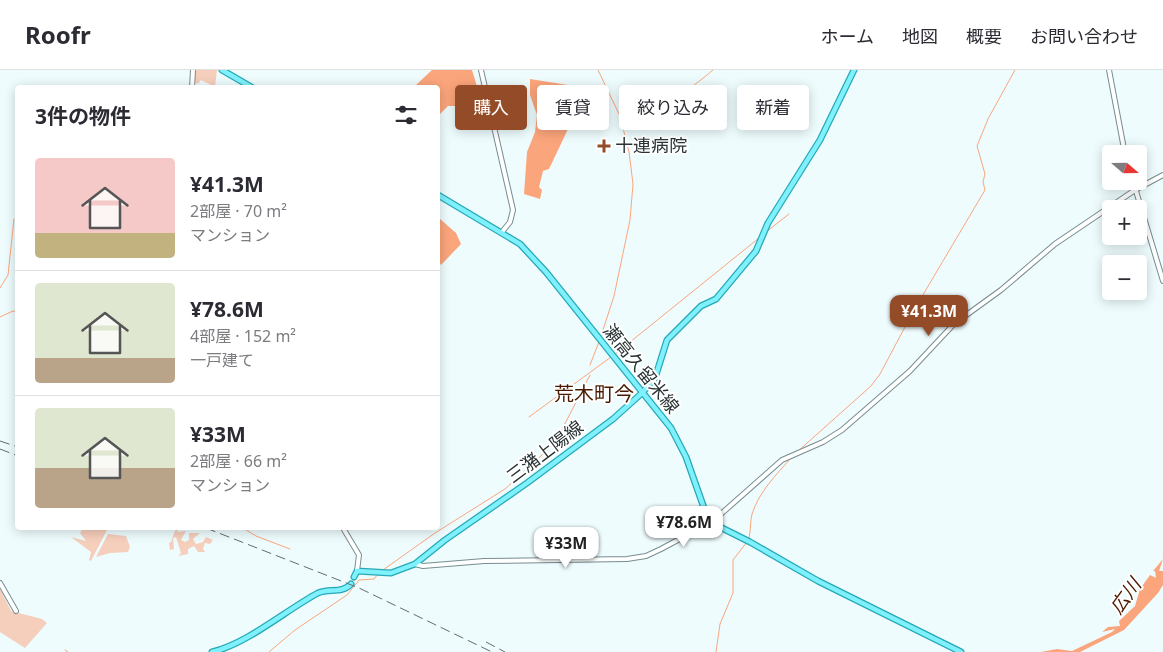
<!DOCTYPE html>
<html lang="ja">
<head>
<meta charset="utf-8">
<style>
  :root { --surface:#fff; --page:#f7f7f7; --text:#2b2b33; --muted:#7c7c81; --line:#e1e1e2; --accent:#944c28 }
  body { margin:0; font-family:"Noto Sans","Noto Sans JP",sans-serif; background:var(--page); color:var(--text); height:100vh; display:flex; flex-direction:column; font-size:19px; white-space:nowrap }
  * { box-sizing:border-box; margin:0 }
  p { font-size:16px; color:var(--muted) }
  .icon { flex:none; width:28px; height:28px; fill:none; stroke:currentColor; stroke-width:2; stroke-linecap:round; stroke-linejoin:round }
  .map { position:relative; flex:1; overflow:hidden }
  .sheet { position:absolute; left:15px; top:15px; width:425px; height:445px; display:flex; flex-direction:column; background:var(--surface); border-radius:5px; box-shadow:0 2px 12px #0003 }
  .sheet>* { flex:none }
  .banner { position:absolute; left:455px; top:15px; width:475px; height:45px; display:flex; gap:10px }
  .needle { width:32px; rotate:110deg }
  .fabs { position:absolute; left:1102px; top:75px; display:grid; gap:10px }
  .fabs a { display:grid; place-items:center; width:45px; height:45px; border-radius:5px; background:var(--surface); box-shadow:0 2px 12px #0003; font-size:25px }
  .price { position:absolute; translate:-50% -42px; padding:0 11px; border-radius:10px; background:#fff; color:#222; font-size:16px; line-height:32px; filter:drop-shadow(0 1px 2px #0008) }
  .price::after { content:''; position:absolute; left:50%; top:30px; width:15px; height:11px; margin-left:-8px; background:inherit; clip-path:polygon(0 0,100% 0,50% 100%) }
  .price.on { background:var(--accent); color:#fff }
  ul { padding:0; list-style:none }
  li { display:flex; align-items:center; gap:15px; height:125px; padding:0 20px }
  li+li { border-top:1px solid var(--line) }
  li span { display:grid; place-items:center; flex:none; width:140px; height:100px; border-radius:5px; color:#555 }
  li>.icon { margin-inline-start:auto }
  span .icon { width:60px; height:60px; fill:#fffc; stroke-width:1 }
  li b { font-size:21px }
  h2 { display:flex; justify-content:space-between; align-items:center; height:60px; padding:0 20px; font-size:21px }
  .chip { padding:0 18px; border-radius:5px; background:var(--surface); box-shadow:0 2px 12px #0003; font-size:18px; line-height:45px }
  .chip.on { background:var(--accent); color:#fff }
  header { display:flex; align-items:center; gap:30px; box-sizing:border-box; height:70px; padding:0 25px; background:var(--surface); border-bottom:1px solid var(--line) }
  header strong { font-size:24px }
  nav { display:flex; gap:28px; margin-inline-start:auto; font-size:18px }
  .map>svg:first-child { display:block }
  .green { fill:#f6cebc }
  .water { fill:#fba57c }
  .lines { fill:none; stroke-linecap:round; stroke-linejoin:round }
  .stream { stroke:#fba57c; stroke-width:1 }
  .secondary-casing { stroke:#778d90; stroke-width:6 }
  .primary-casing { stroke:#28a8b5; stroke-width:7 }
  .secondary { stroke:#fff; stroke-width:4 }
  .primary { stroke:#7ef1fd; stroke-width:4.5 }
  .rail { stroke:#636d6f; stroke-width:1; stroke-dasharray:10 5; stroke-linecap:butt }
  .poi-dot { fill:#944c28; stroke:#fff; stroke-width:2 }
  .labels { text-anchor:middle; stroke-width:4; stroke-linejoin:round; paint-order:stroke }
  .poi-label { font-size:18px; fill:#293234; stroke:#fff; text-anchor:start }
  .street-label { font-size:18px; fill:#293234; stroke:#fff }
  .water-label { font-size:19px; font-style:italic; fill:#4e1a00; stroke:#fff }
  .quarter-label { font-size:20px; fill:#481a00; stroke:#fff }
</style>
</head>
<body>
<header>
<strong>Roofr</strong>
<nav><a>ホーム</a><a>地図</a><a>概要</a><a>お問い合わせ</a></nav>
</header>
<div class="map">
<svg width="1163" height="582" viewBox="0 0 1163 582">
  <rect width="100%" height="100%" fill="#eefcfe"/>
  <g class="green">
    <path d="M194 0H217L215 17 201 10 198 14 194 12Z"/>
    <path d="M83 458H95L100 460V458H108L91 491 89 490 91 482 71 467 86 471 80 463Z"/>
    <path d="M176 458H179L177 462 186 461 181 470 185 472 189 470V463H200L193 469 196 474 203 472 206 467 213 470 210 474 205 473 203 479 205 482H198L194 476 188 479V484L178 486 181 483 176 467 173 468 174 479 170 480 169 473 171 472Z"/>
    <path d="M108 464 126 466 130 477 128 482 110 483 96 487Z"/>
    <path d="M0 519 11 541 42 549 47 553 25 578 0 562Z"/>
  </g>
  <g class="water">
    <path d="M432 0H472L485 43 478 40 475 43 456 36H448L439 45 438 18 417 17 416 15Z"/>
    <path d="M530 9 581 17 568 59 549 99 543 101 539 117 542 120 540 129 524 124 527 82 535 62 537 45 530 25Z"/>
    <path d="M439 148 456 163 461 174 441 195 438 190Z"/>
    <path d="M1163 489 1159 501H1163V515L1158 523 1124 560 1080 582H1041L1057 579 1072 581 1112 562 1115 559 1102 562 1108 557 1120 556 1119 551 1135 536 1140 519 1150 505 1156 508 1155 501H1153Z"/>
  </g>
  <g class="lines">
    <g class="stream">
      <path d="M598 0 620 46 629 82 633 114 630 150 614 226 601 266"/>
      <path d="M675 48C684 17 690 20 713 0"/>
      <path d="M766 162 789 144"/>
      <path d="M0 218 8 205 14 149"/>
      <path d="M0 247 13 241 18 242"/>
      <path d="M614 285 759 168"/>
      <path d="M590 295 599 272"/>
      <path d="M529 347 611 287"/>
      <path d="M797 382 871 316 880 304 914 240 985 120 983 112 985 104 977 76 988 49 1015 0"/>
      <path d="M16 387 18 388"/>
      <path d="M243 458 256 466 290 479"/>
      <path d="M749 468C751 460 750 452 752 444 759 422 776 405 791 388"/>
      <path d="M383 500 435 463 505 419 555 373 590 305"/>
      <path d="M65 580 68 582"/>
      <path d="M269 582 295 560 347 525 359 510 374 509 378 504"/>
      <path d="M716 582 720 554 733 523V490L747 472"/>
    </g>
    <g class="secondary-casing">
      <g id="secondary">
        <path d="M481 0 513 140 510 152 502 162"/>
        <path d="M1109 0 1125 84"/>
        <path d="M192 18 193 0"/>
        <path d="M1133 111 1163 211"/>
        <path d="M343 458 359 485 357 501"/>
        <path d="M415 494 423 496 484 491 627 489 646 486 661 479 702 457 713 451 782 390 823 372 842 360 910 301 954 254 1001 220 1055 174 1135 120 1163 105"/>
        <path d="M0 513 16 541"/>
      </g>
    </g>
    <g class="primary-casing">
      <g id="primary">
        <path d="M222 0 253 18"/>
        <path d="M438 125 520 174 546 202 671 358 686 387 704 438 720 457 750 472 818 511 961 582"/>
        <path d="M354 507 357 501 391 503 415 494 445 470 527 413 613 349 642 323 655 308 667 270 701 236 716 229 756 181 768 153 820 70 854 0"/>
        <path d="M212 582C247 574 286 540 318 523 329 518 342 524 351 514"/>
      </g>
    </g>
    <use href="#secondary" class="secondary"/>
    <use href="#primary" class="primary"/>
    <g class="rail">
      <path d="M0 371 18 377"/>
      <path d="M0 379 18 386"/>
      <path d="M206 458 359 518 492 582"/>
      <path d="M486 572 505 582"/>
    </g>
  </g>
  <path class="poi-dot" d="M601.5 68.5h5v5h5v5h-5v5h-5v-5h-5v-5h5z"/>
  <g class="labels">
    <g class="poi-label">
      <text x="615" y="82">十連病院</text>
    </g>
    <g class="street-label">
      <text transform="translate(641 299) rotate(51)" y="6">瀬高久留米線</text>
      <text transform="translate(545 382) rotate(-37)" y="6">三潴上陽線</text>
    </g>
    <g class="water-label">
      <text transform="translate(1125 526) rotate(-54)" y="7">広川</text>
    </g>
    <g class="quarter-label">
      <text x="594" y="331">荒木町今</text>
    </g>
  </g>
</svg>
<div class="fabs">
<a><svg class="needle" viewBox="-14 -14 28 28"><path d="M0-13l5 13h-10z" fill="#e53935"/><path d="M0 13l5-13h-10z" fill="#7c7c81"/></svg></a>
<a>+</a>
<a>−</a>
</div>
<b class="price on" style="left:929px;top:267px">¥41.3M</b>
<b class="price" style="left:684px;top:478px">¥78.6M</b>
<b class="price" style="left:566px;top:499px">¥33M</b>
<div class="banner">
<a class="chip on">購入</a>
<a class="chip">賃貸</a>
<a class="chip">絞り込み</a>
<a class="chip">新着</a>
</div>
<section class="sheet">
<h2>3件の物件<svg class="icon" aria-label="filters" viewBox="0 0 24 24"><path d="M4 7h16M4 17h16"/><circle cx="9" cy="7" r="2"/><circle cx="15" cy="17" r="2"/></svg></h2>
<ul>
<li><span style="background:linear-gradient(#f6c9c9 75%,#c2b280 0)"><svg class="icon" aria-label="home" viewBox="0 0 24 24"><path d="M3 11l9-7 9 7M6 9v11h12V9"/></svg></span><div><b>¥41.3M</b><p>2部屋 · 70 m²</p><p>マンション</p></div></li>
<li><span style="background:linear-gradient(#dfe7d0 75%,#b9a48a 0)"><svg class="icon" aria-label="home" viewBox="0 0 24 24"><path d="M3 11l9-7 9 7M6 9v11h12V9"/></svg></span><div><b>¥78.6M</b><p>4部屋 · 152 m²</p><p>一戸建て</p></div></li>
<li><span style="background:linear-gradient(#dfe7d0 60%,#b9a48a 0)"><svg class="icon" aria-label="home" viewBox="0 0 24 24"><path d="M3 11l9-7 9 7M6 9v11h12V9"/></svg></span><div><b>¥33M</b><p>2部屋 · 66 m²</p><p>マンション</p></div></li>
</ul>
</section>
</div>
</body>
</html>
